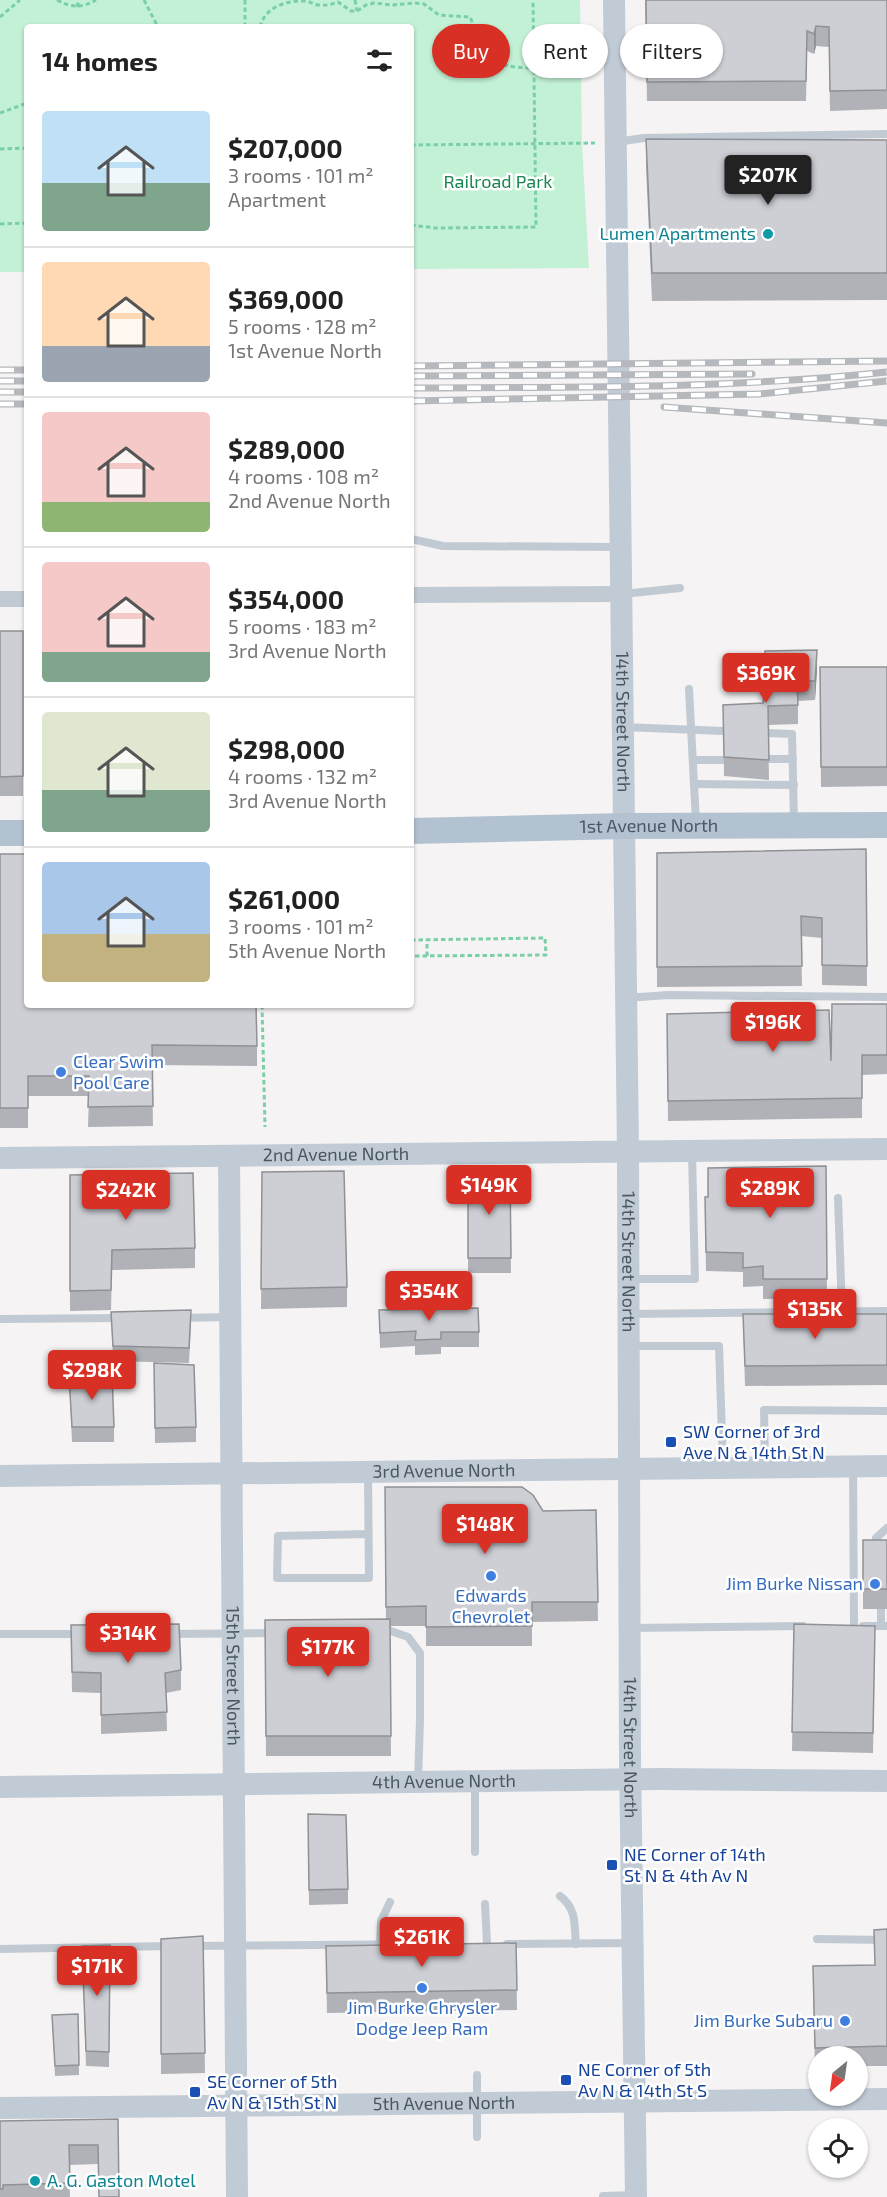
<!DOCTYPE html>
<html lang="en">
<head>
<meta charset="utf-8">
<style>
  :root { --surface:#fff; --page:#f2f2f2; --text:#222; --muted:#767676; --line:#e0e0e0; --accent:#d93025 }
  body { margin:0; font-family:"Exo 2",sans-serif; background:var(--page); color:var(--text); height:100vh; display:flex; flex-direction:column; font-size:22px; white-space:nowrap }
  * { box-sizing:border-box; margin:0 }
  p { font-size:20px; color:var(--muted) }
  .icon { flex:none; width:33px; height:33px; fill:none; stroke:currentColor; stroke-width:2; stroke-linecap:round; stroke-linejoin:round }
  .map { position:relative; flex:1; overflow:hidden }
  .side { position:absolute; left:24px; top:24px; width:390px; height:984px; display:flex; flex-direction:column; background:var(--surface); border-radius:6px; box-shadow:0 2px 4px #0004 }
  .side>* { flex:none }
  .hud { position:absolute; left:432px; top:24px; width:364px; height:54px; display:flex; gap:12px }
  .needle { width:39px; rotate:209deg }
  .buttons { position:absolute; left:808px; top:2046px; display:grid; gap:12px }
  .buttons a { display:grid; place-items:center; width:60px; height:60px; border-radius:50%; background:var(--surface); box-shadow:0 2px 4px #0004; font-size:30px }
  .price { position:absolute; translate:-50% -51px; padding:0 14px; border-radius:6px; background:var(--accent); color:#fff; font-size:20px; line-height:39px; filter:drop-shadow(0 2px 3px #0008) }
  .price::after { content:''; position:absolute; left:50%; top:36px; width:18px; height:14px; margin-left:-9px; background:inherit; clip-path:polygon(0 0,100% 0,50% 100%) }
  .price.current { background:#222; color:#fff }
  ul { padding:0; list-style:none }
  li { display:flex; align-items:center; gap:18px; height:150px; padding:0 18px }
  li+li { border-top:2px solid var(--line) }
  li span { display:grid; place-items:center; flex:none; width:168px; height:120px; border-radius:6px; color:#555 }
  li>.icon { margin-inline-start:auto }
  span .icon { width:72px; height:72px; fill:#fffc; stroke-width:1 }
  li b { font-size:26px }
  h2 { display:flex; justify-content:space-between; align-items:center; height:72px; padding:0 18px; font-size:26px }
  .pill { padding:0 21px; border-radius:27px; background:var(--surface); box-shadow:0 2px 4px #0004; font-size:21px; line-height:54px }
  .pill.current { background:var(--accent); color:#fff }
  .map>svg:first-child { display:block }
  .green { fill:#c3f1d5 }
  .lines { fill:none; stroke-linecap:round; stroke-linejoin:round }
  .path { stroke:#7ad0a6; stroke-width:3; stroke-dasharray:4.5 3; stroke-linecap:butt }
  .lane { stroke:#c1cad2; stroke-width:8 }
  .street { stroke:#c1cad2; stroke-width:16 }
  .secondary { stroke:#c1cbd6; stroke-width:22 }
  .primary { stroke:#b3c2d1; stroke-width:26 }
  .rail-casing { stroke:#b5b8bd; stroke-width:7 }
  .rail { stroke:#fff; stroke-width:4.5; stroke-dasharray:14; stroke-linecap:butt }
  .wall { fill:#b0b2b7 }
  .shaded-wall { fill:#909195 }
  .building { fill:#cdcfd5; stroke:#909195; stroke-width:1.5 }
  .culture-dot { fill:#0f9aa8; stroke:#fff; stroke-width:2 }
  .shop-dot { fill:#3f7fe0; stroke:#fff; stroke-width:2 }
  .transit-dot { fill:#1a4fb4; stroke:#fff; stroke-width:2 }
  .labels { text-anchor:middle; stroke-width:5; stroke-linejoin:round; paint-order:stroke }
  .park-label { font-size:18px; fill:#17864f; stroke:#fff }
  .culture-label { font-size:18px; fill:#0d838f; stroke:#fff; text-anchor:end }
  .street-label { font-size:18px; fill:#4a5661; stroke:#fff }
  .shop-label { font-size:18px; fill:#366cbe; stroke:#fff; text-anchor:end }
  .transit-label { font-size:18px; fill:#164399; stroke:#fff; text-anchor:start }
</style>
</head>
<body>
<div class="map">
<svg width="887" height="2197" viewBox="0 0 887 2197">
  <rect width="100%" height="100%" fill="#f5f3f3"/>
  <path class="green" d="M0 0H580L582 144 589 268 411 269V27H27V272H0Z"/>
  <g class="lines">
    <g class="path">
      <path d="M57 0C72 8 82 8 96 0"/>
      <path d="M144 0 158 27"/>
      <path d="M245 0V27"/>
      <path d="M355 0 357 11"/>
      <path d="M77 7 79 0"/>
      <path d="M0 17 20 0"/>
      <path d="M260 27C265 7 286 0 306 1 311 2 314 5 319 5 326 6 332 4 338 2L351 11H357L366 5 374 3 393 5 414 3 424 4 439 15 470 17C474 25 474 32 477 40 487 65 511 68 534 68"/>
      <path d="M0 113 27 103"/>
      <path d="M411 145 595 143"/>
      <path d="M0 149 27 148"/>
      <path d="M0 224 27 223"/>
      <path d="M411 225 436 228 536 227 533 0"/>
      <path d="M411 940 545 938 546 955 411 956"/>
      <path d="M427 956V940"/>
      <path d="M262 1005 265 1127"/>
    </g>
    <g class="lane">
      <path d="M616 142 644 138 887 134"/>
      <path d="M411 539 443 546 618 547"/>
      <path d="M623 594 680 588"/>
      <path d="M689 689 696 822"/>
      <path d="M623 727 723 731"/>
      <path d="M768 733 792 734 794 823"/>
      <path d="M768 759H793"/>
      <path d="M693 760H724"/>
      <path d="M694 784 794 785"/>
      <path d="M626 998 668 995 887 997"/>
      <path d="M838 1198 842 1311"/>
      <path d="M629 1279H695L692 1154"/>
      <path d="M629 1314 887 1311"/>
      <path d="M179 1318 229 1317"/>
      <path d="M0 1319 121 1318"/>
      <path d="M629 1346H719L723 1466"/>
      <path d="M765 1466 764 1410 887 1411"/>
      <path d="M853 1467 854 1626"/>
      <path d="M368 1474 369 1578H277L278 1536 368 1534"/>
      <path d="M877 1550 876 1538 887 1528"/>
      <path d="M863 1626H887"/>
      <path d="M881 1626V1609"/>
      <path d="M630 1628 803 1626"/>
      <path d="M381 1631 388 1630 408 1637 420 1653V1719L418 1782"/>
      <path d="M0 1634H81"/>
      <path d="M168 1634 276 1633"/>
      <path d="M475 1784V1852"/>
      <path d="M560 1896C577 1909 574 1924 576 1944"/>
      <path d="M485 1904 487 1944"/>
      <path d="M817 1939 887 1940"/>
      <path d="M380 1944 381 1921 390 1902"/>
      <path d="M507 1944 633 1943"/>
      <path d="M192 1946 438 1944"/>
      <path d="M0 1949 171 1946"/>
      <path d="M477 2075V2137"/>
      <path d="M603 2196 635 2195"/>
    </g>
    <g class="street">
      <path d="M411 595 622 594"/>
      <path d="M0 599H27"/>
    </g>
    <g class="secondary">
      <path id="s1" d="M614 0 628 1152 630 1757 636 2197"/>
      <path id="s2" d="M229 1156 237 2197"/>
      <path id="s3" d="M0 1158 887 1149"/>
      <path id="s4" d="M0 1476 887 1466"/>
      <path id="s5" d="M0 1787 661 1779 887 1781"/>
      <path id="s6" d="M0 2108 887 2099"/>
    </g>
    <g class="primary">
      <path id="s7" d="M411 831 624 826 887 825"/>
      <path d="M0 833H27"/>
    </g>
    <g class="rail-casing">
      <g id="rail">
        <path d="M411 366 887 361"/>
        <path d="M0 370H27"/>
        <path d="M411 376 752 374"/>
        <path d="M0 381H27"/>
        <path d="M411 388C570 387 729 389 887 372"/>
        <path d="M0 392H27"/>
        <path d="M411 401 759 394 887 381"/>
        <path d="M0 404H27"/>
        <path d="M664 407 887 423"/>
      </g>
    </g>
    <use href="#rail" class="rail"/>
  </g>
  <g class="wall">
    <path d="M645 0H887V109L830 111 829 47 816 46 814 54 807 51 806 101H647Z"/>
    <path d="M646 139 887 140V300L652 301 646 167Z"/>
    <rect x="0" y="631" width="23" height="165"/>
    <path d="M765 651 817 670 815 700 798 701V724L768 725 769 780 724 776 723 705 763 703 765 682Z"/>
    <path d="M820 667H887V786L821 787Z"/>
    <path d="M866 849 867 986 822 985V938L801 936 802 986 657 987V853Z"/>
    <path d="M0 854 27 1005 257 1046V1066L152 1065 153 1126 88 1127 89 1096H28V1128H0Z"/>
    <path d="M887 1004V1074L862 1075V1118L668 1121 667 1014 831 1061Z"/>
    <path d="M826 1166 827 1298 763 1299V1286L743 1287V1272L706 1271 705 1197Z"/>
    <path d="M262 1172 347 1287V1307L261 1309Z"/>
    <path d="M468 1174H510L511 1273H468Z"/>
    <path d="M70 1175 195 1248V1268L112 1270 111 1310 70 1311Z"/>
    <path d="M379 1310 479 1332V1347H441V1354L415 1355V1346L380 1348Z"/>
    <path d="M111 1312 191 1325 189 1363 113 1361Z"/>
    <path d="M743 1314H887V1385L745 1386Z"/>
    <path d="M154 1363 196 1427V1442L155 1443Z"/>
    <path d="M69 1376 114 1427V1442H72Z"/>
    <path d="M385 1487 543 1511 596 1510 598 1621 532 1622V1646H426V1626H390L391 1756H266L265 1620 386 1619Z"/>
    <rect x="863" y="1540" width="24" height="69"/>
    <path d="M794 1624 875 1626 873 1753 792 1751Z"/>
    <path d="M71 1625 181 1670V1690L166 1693 167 1731 101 1734V1693L72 1692Z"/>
    <path d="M308 1814 348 1889V1904L309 1905Z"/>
    <path d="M887 1929V2066H858V2056H819V2067H815L813 1985 875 1965 874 1930Z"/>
    <path d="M203 1936 205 2073 161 2074V1939Z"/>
    <path d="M516 1943 517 2010 327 2013 326 1966Z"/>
    <path d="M110 1945 109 2067 86 2066 82 1946Z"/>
    <path d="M78 2014 79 2075 55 2076 52 2015Z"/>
    <path d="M118 2119 98 2164 69 2165 70 2197H0V2121Z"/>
  </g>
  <g class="shaded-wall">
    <path d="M816 26V46L814 54V34Z"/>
    <path d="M817 650V670L815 700V681Z"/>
  </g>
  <g class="building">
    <path d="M646 0H887V90L830 91 829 27 816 26 814 34 807 31 806 81 647 82Z"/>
    <path d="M646 139 887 140V273H652Z"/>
    <path d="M0 631H23V776L0 777Z"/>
    <path d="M817 650 815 681H797L798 705 768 706 769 760 724 757 723 705 763 703 766 677 765 651Z"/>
    <path d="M820 667H887V767H821Z"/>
    <path d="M866 849 867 966 822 965V918L801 916 802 966 657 967V853Z"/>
    <path d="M0 854H27V1005H256L257 1046 152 1045 153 1106 88 1107 89 1076H28V1108H0Z"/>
    <path d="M832 1004H887V1055H862V1098L668 1101 667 1014 829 1010 831 1061Z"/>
    <path d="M826 1166 827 1279H763V1266L743 1268V1253L706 1252 705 1197H708V1168Z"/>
    <path d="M344 1171 347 1287 261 1289 262 1172Z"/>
    <path d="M193 1173 195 1248 112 1250 111 1290 70 1291V1175Z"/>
    <path d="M468 1174H510L511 1258H468Z"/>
    <path d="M478 1308 479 1332H441V1339L415 1340 416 1331 380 1333 379 1310Z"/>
    <path d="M191 1310 189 1348 113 1346 111 1312Z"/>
    <path d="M743 1314H887V1365L745 1366Z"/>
    <path d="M154 1363 194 1365 196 1427 155 1428Z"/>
    <path d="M112 1375 114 1427H72L69 1376Z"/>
    <path d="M385 1487H522L533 1495 543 1511 596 1510 598 1602H532V1626L426 1627V1606L386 1607Z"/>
    <rect x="863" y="1540" width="24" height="49"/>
    <path d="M390 1619 391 1736H266L265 1620Z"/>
    <path d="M179 1624 181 1670 165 1673 167 1712 101 1715V1673L72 1672 71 1625Z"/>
    <path d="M794 1624 875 1626 873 1733 792 1732Z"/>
    <path d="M308 1814 346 1815 348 1889 309 1890Z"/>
    <path d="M887 1929V2046L815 2048 813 1966 875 1965 874 1930Z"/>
    <path d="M203 1936 205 2053 161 2054V1939Z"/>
    <path d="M516 1943 517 1990 327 1993 326 1946Z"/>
    <path d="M110 1945 109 2052 86 2051 82 1946Z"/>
    <path d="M78 2014 79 2065 55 2066 52 2015Z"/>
    <path d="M118 2119 119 2197H99L98 2145H69L70 2183 3 2185V2189H0V2121Z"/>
  </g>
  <g class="culture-dot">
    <circle cx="768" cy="234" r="6"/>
    <circle cx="35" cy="2181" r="6"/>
  </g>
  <g class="shop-dot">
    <circle cx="61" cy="1072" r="6"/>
    <circle cx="491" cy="1576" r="6"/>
    <circle cx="875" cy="1584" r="6"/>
    <circle cx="422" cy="1988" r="6"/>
    <circle cx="845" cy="2021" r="6"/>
  </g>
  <g class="transit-dot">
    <rect x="665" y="1436" width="12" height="12" rx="3"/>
    <rect x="606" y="1859" width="12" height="12" rx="3"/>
    <rect x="560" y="2074" width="12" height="12" rx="3"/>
    <rect x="189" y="2086" width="12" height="12" rx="3"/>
  </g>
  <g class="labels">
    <g class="park-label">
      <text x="498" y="188">Railroad Park</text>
    </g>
    <g class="culture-label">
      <text x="756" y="240">Lumen Apartments</text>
      <text x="47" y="2187" text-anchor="start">A. G. Gaston Motel</text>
    </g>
    <g class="street-label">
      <text dy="6" stroke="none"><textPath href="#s1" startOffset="722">14th Street North</textPath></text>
      <text dy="6" stroke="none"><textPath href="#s7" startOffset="238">1st Avenue North</textPath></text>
      <text dy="6" stroke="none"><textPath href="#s3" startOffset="336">2nd Avenue North</textPath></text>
      <text dy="6" stroke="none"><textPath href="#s1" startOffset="1262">14th Street North</textPath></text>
      <text dy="6" stroke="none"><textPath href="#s4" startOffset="444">3rd Avenue North</textPath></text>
      <text dy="6" stroke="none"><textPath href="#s2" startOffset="520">15th Street North</textPath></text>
      <text dy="6" stroke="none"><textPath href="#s1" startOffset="1748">14th Street North</textPath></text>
      <text dy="6" stroke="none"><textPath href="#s5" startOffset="444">4th Avenue North</textPath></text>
      <text dy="6" stroke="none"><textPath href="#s6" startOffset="444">5th Avenue North</textPath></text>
    </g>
    <g class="shop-label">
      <text x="73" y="1068" text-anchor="start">Clear Swim<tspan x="73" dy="21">Pool Care</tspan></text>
      <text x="863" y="1590">Jim Burke Nissan</text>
      <text x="491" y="1602" text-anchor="middle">Edwards<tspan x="491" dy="21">Chevrolet</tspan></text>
      <text x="422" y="2014" text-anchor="middle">Jim Burke Chrysler<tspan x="422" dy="21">Dodge Jeep Ram</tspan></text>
      <text x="833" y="2027">Jim Burke Subaru</text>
    </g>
    <g class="transit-label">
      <text x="683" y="1438">SW Corner of 3rd<tspan x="683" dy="21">Ave N &amp; 14th St N</tspan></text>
      <text x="624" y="1861">NE Corner of 14th<tspan x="624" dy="21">St N &amp; 4th Av N</tspan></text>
      <text x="578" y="2076">NE Corner of 5th<tspan x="578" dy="21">Av N &amp; 14th St S</tspan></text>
      <text x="207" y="2088">SE Corner of 5th<tspan x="207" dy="21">Av N &amp; 15th St N</tspan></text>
    </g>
  </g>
</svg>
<div class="buttons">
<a><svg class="needle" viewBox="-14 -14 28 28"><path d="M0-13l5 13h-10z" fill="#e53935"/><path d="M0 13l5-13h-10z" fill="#767676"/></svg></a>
<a><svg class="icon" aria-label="locate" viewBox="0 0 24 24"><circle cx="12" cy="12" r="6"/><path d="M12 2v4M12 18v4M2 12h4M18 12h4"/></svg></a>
</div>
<b class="price current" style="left:768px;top:206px">$207K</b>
<b class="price" style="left:766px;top:704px">$369K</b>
<b class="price" style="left:773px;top:1053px">$196K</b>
<b class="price" style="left:489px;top:1216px">$149K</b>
<b class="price" style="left:770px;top:1219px">$289K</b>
<b class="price" style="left:126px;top:1221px">$242K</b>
<b class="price" style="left:429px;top:1322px">$354K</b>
<b class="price" style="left:815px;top:1340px">$135K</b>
<b class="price" style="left:92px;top:1401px">$298K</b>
<b class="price" style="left:485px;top:1555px">$148K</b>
<b class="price" style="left:128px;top:1664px">$314K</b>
<b class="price" style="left:328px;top:1678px">$177K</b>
<b class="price" style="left:422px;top:1968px">$261K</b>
<b class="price" style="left:97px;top:1997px">$171K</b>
<div class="hud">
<a class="pill current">Buy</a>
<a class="pill">Rent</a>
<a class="pill">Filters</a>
</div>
<section class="side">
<h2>14 homes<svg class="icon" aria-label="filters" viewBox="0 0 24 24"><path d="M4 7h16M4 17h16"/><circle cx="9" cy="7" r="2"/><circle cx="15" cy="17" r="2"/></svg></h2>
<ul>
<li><span style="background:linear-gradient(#bfe0f5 60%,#7fa58c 0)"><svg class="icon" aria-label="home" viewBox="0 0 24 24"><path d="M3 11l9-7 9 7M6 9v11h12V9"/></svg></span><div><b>$207,000</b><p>3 rooms · 101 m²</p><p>Apartment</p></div></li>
<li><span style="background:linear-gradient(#ffd9b3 70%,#9aa5b1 0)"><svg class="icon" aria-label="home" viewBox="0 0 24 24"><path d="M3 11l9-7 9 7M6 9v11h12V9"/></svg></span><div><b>$369,000</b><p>5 rooms · 128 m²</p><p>1st Avenue North</p></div></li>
<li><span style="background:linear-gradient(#f6c9c9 75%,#8fb573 0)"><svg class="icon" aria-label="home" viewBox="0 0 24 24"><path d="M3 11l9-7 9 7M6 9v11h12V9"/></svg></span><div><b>$289,000</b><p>4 rooms · 108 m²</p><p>2nd Avenue North</p></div></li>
<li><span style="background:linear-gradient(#f6c9c9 75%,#7fa58c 0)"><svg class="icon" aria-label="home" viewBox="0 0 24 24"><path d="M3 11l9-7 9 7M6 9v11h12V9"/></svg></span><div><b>$354,000</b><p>5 rooms · 183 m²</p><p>3rd Avenue North</p></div></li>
<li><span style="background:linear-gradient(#dfe7d0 65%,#7fa58c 0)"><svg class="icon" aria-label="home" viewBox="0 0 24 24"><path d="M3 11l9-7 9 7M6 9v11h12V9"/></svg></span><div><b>$298,000</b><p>4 rooms · 132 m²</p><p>3rd Avenue North</p></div></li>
<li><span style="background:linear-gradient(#a9c7e8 60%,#c2b280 0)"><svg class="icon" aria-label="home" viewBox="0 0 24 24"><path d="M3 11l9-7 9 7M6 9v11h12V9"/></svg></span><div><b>$261,000</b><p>3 rooms · 101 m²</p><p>5th Avenue North</p></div></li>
</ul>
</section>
</div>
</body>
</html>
